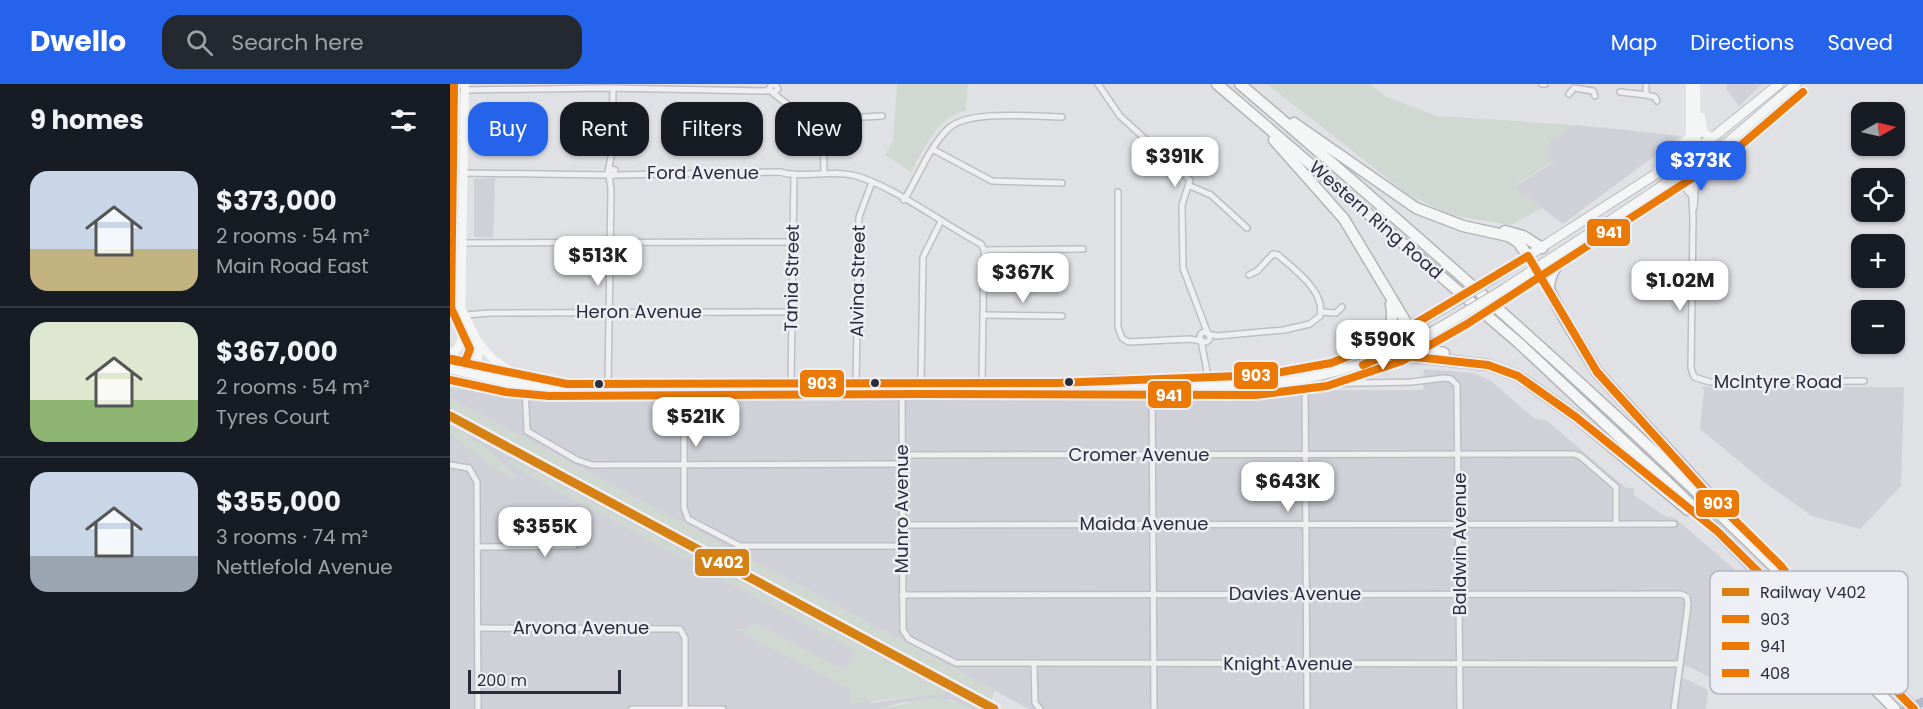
<!DOCTYPE html>
<html lang="en">
<head>
<meta charset="utf-8">
<style>
  :root { --surface:#171b24; --page:#242831; --text:#f1f3f6; --muted:#9ea1a6; --line:#363941; --accent:#2563eb }
  body { margin:0; font-family:Poppins,sans-serif; background:var(--page); color:var(--text); height:100vh; display:flex; flex-direction:column; font-size:22px; white-space:nowrap }
  * { box-sizing:border-box; margin:0 }
  p { font-size:20px; color:var(--muted) }
  .icon { flex:none; width:33px; height:33px; fill:none; stroke:currentColor; stroke-width:2; stroke-linecap:round; stroke-linejoin:round }
  .map { position:relative; flex:1; overflow:hidden }
  .details { display:flex; flex-direction:column; background:var(--surface); width:450px }
  .details>* { flex:none }
  .banner { position:absolute; left:18px; top:18px; width:570px; height:54px; display:flex; gap:12px }
  .needle { width:39px; rotate:82deg }
  .fabs { position:absolute; left:1401px; top:18px; display:grid; gap:12px }
  .fabs a { display:grid; place-items:center; width:54px; height:54px; border-radius:12px; background:var(--surface); box-shadow:0 2px 4px #0004; font-size:30px }
  .scale { position:absolute; left:18px; bottom:15px; width:153px; box-sizing:border-box; padding-left:6px; border:3px solid #292c3c; border-top:0; font-size:16px; line-height:21px; white-space:nowrap; color:#292c3c; -webkit-text-stroke:4px #eeeff4; paint-order:stroke }
  .price { position:absolute; translate:-50% -51px; padding:0 14px; border-radius:12px; background:#fff; color:#222; font-size:20px; line-height:39px; filter:drop-shadow(0 2px 3px #0008) }
  .price::after { content:''; position:absolute; left:50%; top:36px; width:18px; height:14px; margin-left:-9px; background:inherit; clip-path:polygon(0 0,100% 0,50% 100%) }
  .price.selected { background:var(--accent); color:#fff }
  ul { padding:0; list-style:none }
  li { display:flex; align-items:center; gap:18px; height:150px; padding:0 30px }
  li+li { border-top:2px solid var(--line) }
  li span { display:grid; place-items:center; flex:none; width:168px; height:120px; border-radius:18px; color:#555 }
  li>.icon { margin-inline-start:auto }
  span .icon { width:72px; height:72px; fill:#fffc; stroke-width:1 }
  li b { font-size:26px }
  h2 { display:flex; justify-content:space-between; align-items:center; height:72px; padding:0 30px; font-size:26px }
  .pill { padding:0 21px; border-radius:18px; background:var(--surface); box-shadow:0 2px 4px #0004; font-size:21px; line-height:54px }
  .pill.selected { background:var(--accent); color:#fff }
  header { display:flex; align-items:center; gap:36px; box-sizing:border-box; height:84px; padding:0 30px; background:var(--accent); color:#fff }
  header strong { font-size:28px }
  nav { display:flex; gap:33px; margin-inline-start:auto; font-size:21px }
  .search { width:420px; height:54px; background:var(--page); display:flex; align-items:center; gap:15px; box-sizing:border-box; padding:0 21px; border-radius:18px; color:var(--muted); font-size:22px }
  main { display:flex; flex:1; min-height:0 }
  .map>svg:first-child { display:block }
  .built { fill:#cfd0d8; fill-rule:evenodd }
  .green { fill:#cfd8d1 }
  .lines { fill:none; stroke-linecap:round; stroke-linejoin:round }
  .river { stroke:#b0b9ce; stroke-width:9 }
  .street-casing { stroke:#bebfc3; stroke-width:8 }
  .primary-casing { stroke:#bdbec2; stroke-width:11 }
  .highway-casing { stroke:#b3b4b9; stroke-width:13 }
  .street { stroke:#efeff2; stroke-width:5 }
  .secondary { stroke:#f4f5f5; stroke-width:8 }
  .primary { stroke:#f4f5f5; stroke-width:9 }
  .highway { stroke:#f4f5f5; stroke-width:10 }
  .rail { stroke:#c9c9cc; stroke-width:1.5; stroke-dasharray:3 6; stroke-linecap:butt }
  .primary-bridge-casing { stroke:#bdbec2; stroke-width:11; stroke-linecap:butt }
  .primary-bridge { stroke:#f4f5f5; stroke-width:9 }
  .bus-1-casing { stroke:#eeeff4; stroke-width:12 }
  .bus-2-casing { stroke:#eeeff4; stroke-width:12 }
  .bus-3-casing { stroke:#eeeff4; stroke-width:12 }
  .bus-1 { stroke:#ea7906; stroke-width:8 }
  .bus-2 { stroke:#ea7906; stroke-width:8 }
  .bus-3 { stroke:#ea7906; stroke-width:8 }
  .rail-1-casing { stroke:#eeeff4; stroke-width:14 }
  .rail-1 { stroke:#d68114; stroke-width:9 }
  .bus-dot { fill:#292c3c; stroke:#eeeff4; stroke-width:2 }
  .labels { text-anchor:middle; stroke-width:5; stroke-linejoin:round; paint-order:stroke }
  .street-label { font-size:18px; fill:#292c3c; stroke:#eeeff4 }
  .key { fill:#eeeff4; stroke:#b3b4bd; stroke-width:1.5 }
  .key-label { font-size:16px; fill:#292c3c }
  .line-badge { stroke:#eeeff4; stroke-width:2 }
  .badge-label { font-size:16px; text-anchor:middle; font-weight:bold; fill:#fff }
</style>
</head>
<body>
<header>
<strong>Dwello</strong>
<div class="search"><svg class="icon" aria-label="search" viewBox="0 0 24 24"><circle cx="10" cy="10" r="6"/><path d="M15 15l6 6"/></svg>Search here</div>
<nav><a>Map</a><a>Directions</a><a>Saved</a></nav>
</header>
<main>
<section class="details">
<h2>9 homes<svg class="icon" aria-label="filters" viewBox="0 0 24 24"><path d="M4 7h16M4 17h16"/><circle cx="9" cy="7" r="2"/><circle cx="15" cy="17" r="2"/></svg></h2>
<ul>
<li><span style="background:linear-gradient(#c9d6e8 65%,#c2b280 0)"><svg class="icon" aria-label="home" viewBox="0 0 24 24"><path d="M3 11l9-7 9 7M6 9v11h12V9"/></svg></span><div><b>$373,000</b><p>2 rooms · 54 m²</p><p>Main Road East</p></div></li>
<li><span style="background:linear-gradient(#dfe7d0 65%,#8fb573 0)"><svg class="icon" aria-label="home" viewBox="0 0 24 24"><path d="M3 11l9-7 9 7M6 9v11h12V9"/></svg></span><div><b>$367,000</b><p>2 rooms · 54 m²</p><p>Tyres Court</p></div></li>
<li><span style="background:linear-gradient(#c9d6e8 70%,#9aa5b1 0)"><svg class="icon" aria-label="home" viewBox="0 0 24 24"><path d="M3 11l9-7 9 7M6 9v11h12V9"/></svg></span><div><b>$355,000</b><p>3 rooms · 74 m²</p><p>Nettlefold Avenue</p></div></li>
</ul>
</section>
<div class="map">
<svg width="1473" height="625" viewBox="0 0 1473 625">
  <rect width="100%" height="100%" fill="#e0e1e5"/>
  <g class="built">
    <path d="M1277 0H1312L1289 22 1276 5Z"/>
    <path d="M1125 41 1167 45 1231 52 1113 140 1064 103 1103 79 1098 68 1100 57Z"/>
    <path d="M45 94 43 154 24 153V95Z"/>
    <path d="M974 285 1023 289 1041 297 1085 335 1096 336 1176 404H1184V411L1216 433 1225 434 1290 490 1318 530 1321 543H1318L1290 608 1235 581 1232 593 1258 606 1256 625H579L0 314V305L94 308H228V310H239L251 308 973 306Z"/>
    <path d="M1250 303H1454L1451 402 1410 445 1362 432 1318 401 1250 345 1254 306Z"/>
    <path d="M0 326 541 617 537 625H523L501 616 453 618 429 625H0V346L34 364 0 340ZM61 375 419 568 496 608 421 619 410 566Z"/>
  </g>
  <g class="green">
    <path d="M447 0H518L515 27C486 34 475 64 461 88L435 71 443 57Z"/>
    <path d="M817 0H920L936 13 987 32 1125 41 1100 58 1098 68 1103 78 1064 102 1092 124 1061 141 1000 131 959 111Z"/>
    <path d="M0 288 25 295 24 299 72 308 0 305Z"/>
    <path d="M0 314 545 607 541 617 0 326Z"/>
    <path d="M0 340 40 367 66 392 63 396 28 373 0 349Z"/>
    <path d="M61 375 496 608 495 611 465 612 400 620V606L285 545H294L306 539 395 586 405 567 74 389 58 378Z"/>
    <path d="M485 614 513 620 523 625H429Z"/>
  </g>
  <g class="lines">
    <path class="river" d="M1456 625 1473 618"/>
    <g class="street-casing">
      <g id="street">
        <path d="M322 0 319 5 324 9 328 5 325 0"/>
        <path d="M648 0 670 32 740 96 732 121 733 184 758 250"/>
        <path d="M1092 0H1095"/>
        <path d="M14 6 157 4 320 7"/>
        <path d="M1170 8 1196 11V0"/>
        <path d="M323 9 373 48 374 88"/>
        <path d="M1119 10 1124 4 1143 7 1145 12"/>
        <path d="M1196 11 1205 13 1207 17"/>
        <path d="M373 48 395 34 432 32"/>
        <path d="M0 54H14"/>
        <path d="M484 66 542 97 612 99"/>
        <path d="M1240 83 1243 134 1241 284 1244 293 1260 298 1414 297"/>
        <path d="M159 85 165 86 163 92H160L158 88 162 68 163 5"/>
        <path d="M329 88C354 95 380 85 406 92 443 102 495 141 531 160L534 166 633 165"/>
        <path d="M13 89 158 91"/>
        <path d="M165 91 331 88"/>
        <path d="M1221 96 1233 100 1239 109"/>
        <path d="M740 102 761 111 797 144"/>
        <path d="M668 108V243L672 254 678 258 740 255 751 257"/>
        <path d="M454 116C468 94 479 63 498 45 518 25 584 33 612 33"/>
        <path d="M1244 124 1247 79"/>
        <path d="M0 136H12"/>
        <path d="M12 159 343 158"/>
        <path d="M0 219H11"/>
        <path d="M871 228 886 229 892 223"/>
        <path d="M15 231 41 229 341 228"/>
        <path d="M534 231 612 232"/>
        <circle cx="755" cy="253" r="5"/>
        <path d="M758 250 767 252 834 246 860 240 870 232C876 208 844 185 828 171L823 170 807 187 799 191"/>
        <path d="M751 257 759 297"/>
        <path d="M910 282 914 298"/>
        <path d="M341 299 344 90"/>
        <path d="M452 299 453 546 459 555 506 579 1230 580"/>
        <path d="M471 299 473 173 491 137"/>
        <path d="M532 299 534 166"/>
        <path d="M158 300 161 106 159 91"/>
        <path d="M234 300V424L238 435 290 462H452"/>
        <path d="M406 300 409 133 422 98"/>
        <path d="M702 300 704 625"/>
        <path d="M75 301 77 347 127 376 142 381 452 380"/>
        <path d="M855 303 857 625"/>
        <path d="M856 304 865 300 961 298 994 294 1001 295 1007 301 1010 625"/>
        <path d="M452 371 1124 370 1130 372 1166 403V440"/>
        <path d="M0 381 19 384 27 398 28 625"/>
        <path d="M452 441 1224 440"/>
        <path d="M28 463 124 462"/>
        <path d="M452 511 1231 510 1237 513 1238 521 1224 625"/>
        <path d="M28 544 230 545 235 554V625"/>
        <path d="M584 581 585 619 590 625"/>
        <path d="M182 625H273"/>
      </g>
    </g>
    <g class="primary-casing">
      <g id="primary">
        <path d="M1152 142 1278 58 1346 0"/>
        <path d="M1042 195 1262 54 1329 0"/>
        <path d="M1054 205 1140 149"/>
        <path d="M928 261 1000 221"/>
        <path d="M0 276 102 298"/>
        <path d="M0 285 58 298 99 302 471 299 805 301C882 296 946 271 1011 231"/>
        <path d="M650 296C736 293 828 303 910 269"/>
      </g>
    </g>
    <g class="highway-casing">
      <g id="highway">
        <path d="M767 0 1070 260 1231 411 1445 625"/>
        <path d="M790 0C1023 199 1252 402 1464 625"/>
        <path d="M844 39 966 124 1013 142 1058 152 1068 158 1078 172"/>
        <path d="M824 56 894 135 960 245"/>
        <path d="M1055 147 1073 152 1092 164"/>
        <path d="M1087 183 1114 234 1147 288 1263 415"/>
        <path d="M1099 203C1101 169 1140 164 1156 139"/>
        <path d="M969 256 980 266 994 269"/>
        <path d="M904 271C928 256 947 254 941 220"/>
        <path d="M934 272H956L1038 281 1068 292 1126 333 1238 426"/>
      </g>
    </g>
    <use href="#street" class="street"/>
    <g class="secondary">
      <path d="M15 0 11 233 22 286"/>
      <path d="M1246 0 1247 65"/>
      <path d="M1251 33 1254 49 1262 54"/>
      <path d="M1240 69V0"/>
      <path d="M1207 87 1239 53"/>
      <path d="M14 229 31 264 24 286"/>
      <path d="M30 260 43 275 60 287"/>
      <path d="M0 270 8 264 14 249"/>
    </g>
    <use href="#primary" class="primary"/>
    <use href="#highway" class="highway"/>
    <path class="rail" d="M0 329 550 625"/>
    <g class="primary-bridge-casing">
      <g id="primary-bridge">
        <path d="M1000 221 1042 195"/>
        <path d="M1011 231 1054 205"/>
      </g>
    </g>
    <use href="#primary-bridge" class="primary-bridge"/>
    <g class="bus-1-casing">
      <g id="bus-1">
        <path d="M0 276 117 300 606 299 815 291 881 279 933 259 1078 172 1147 288 1253 405 1331 482 1351 509 1464 625"/>
        <path d="M913 281 934 272H956L1038 281 1068 292 1126 333 1267 447 1359 538"/>
      </g>
    </g>
    <g class="bus-2-casing">
      <path id="bus-2" d="M0 296 56 308 99 312 471 310 805 311 877 302 952 277 1017 240 1284 67 1353 8"/>
    </g>
    <g class="bus-3-casing">
      <path id="bus-3" d="M2 275 15 278 20 265 1 224 4 0"/>
    </g>
    <use href="#bus-1" class="bus-1"/>
    <use href="#bus-2" class="bus-2"/>
    <use href="#bus-3" class="bus-3"/>
    <g class="rail-1-casing">
      <path id="rail-1" d="M0 332 544 625"/>
    </g>
    <use href="#rail-1" class="rail-1"/>
  </g>
  <g class="bus-dot">
    <circle cx="619" cy="298" r="5"/>
    <circle cx="425" cy="299" r="5"/>
    <circle cx="149" cy="300" r="5"/>
  </g>
  <g class="labels">
    <g class="street-label">
      <text x="253" y="95">Ford Avenue</text>
      <text transform="translate(926 136) rotate(41)" y="6">Western Ring Road</text>
      <text transform="translate(342 194) rotate(-89)" y="6">Tania Street</text>
      <text transform="translate(408 197) rotate(-89)" y="6">Alvina Street</text>
      <text x="189" y="234">Heron Avenue</text>
      <text x="1328" y="304">McIntyre Road</text>
      <text x="689" y="377">Cromer Avenue</text>
      <text transform="translate(452 425) rotate(-90)" y="6">Munro Avenue</text>
      <text x="694" y="446">Maida Avenue</text>
      <text transform="translate(1010 460) rotate(-90)" y="6">Baldwin Avenue</text>
      <text x="845" y="516">Davies Avenue</text>
      <text x="131" y="550">Arvona Avenue</text>
      <text x="838" y="586">Knight Avenue</text>
    </g>
  </g>
  <rect x="1260" y="487" width="198" height="123" rx="9" class="key"/>
  <rect x="1272" y="504" width="27" height="8" fill="#d68114"/>
  <rect x="1272" y="531" width="27" height="8" fill="#ea7906"/>
  <rect x="1272" y="558" width="27" height="8" fill="#ea7906"/>
  <rect x="1272" y="585" width="27" height="8" fill="#ea7906"/>
  <g class="key-label">
    <text x="1310" y="514">Railway V402</text>
    <text x="1310" y="541">903</text>
    <text x="1310" y="568">941</text>
    <text x="1310" y="595">408</text>
  </g>
  <g class="line-badge">
    <rect x="1136" y="134" width="45" height="29" rx="6" fill="#ea7906"/>
    <rect x="783" y="277" width="46" height="29" rx="6" fill="#ea7906"/>
    <rect x="349" y="285" width="46" height="29" rx="6" fill="#ea7906"/>
    <rect x="697" y="296" width="45" height="29" rx="6" fill="#ea7906"/>
    <rect x="1245" y="405" width="45" height="29" rx="6" fill="#ea7906"/>
    <rect x="244" y="464" width="56" height="29" rx="6" fill="#d68114"/>
  </g>
  <g class="badge-label">
    <text x="1159" y="154">941</text>
    <text x="806" y="297">903</text>
    <text x="372" y="305">903</text>
    <text x="719" y="317">941</text>
    <text x="1268" y="425">903</text>
    <text x="272" y="484">V402</text>
  </g>
</svg>
<div class="fabs">
<a><svg class="needle" viewBox="-14 -14 28 28"><path d="M0-13l5 13h-10z" fill="#e53935"/><path d="M0 13l5-13h-10z" fill="#9ea1a6"/></svg></a>
<a><svg class="icon" aria-label="locate" viewBox="0 0 24 24"><circle cx="12" cy="12" r="6"/><path d="M12 2v4M12 18v4M2 12h4M18 12h4"/></svg></a>
<a>+</a>
<a>−</a>
</div>
<div class="scale">200 m</div>
<b class="price" style="left:725px;top:104px">$391K</b>
<b class="price selected" style="left:1251px;top:108px">$373K</b>
<b class="price" style="left:148px;top:203px">$513K</b>
<b class="price" style="left:573px;top:220px">$367K</b>
<b class="price" style="left:1230px;top:228px">$1.02M</b>
<b class="price" style="left:933px;top:287px">$590K</b>
<b class="price" style="left:246px;top:364px">$521K</b>
<b class="price" style="left:838px;top:429px">$643K</b>
<b class="price" style="left:95px;top:474px">$355K</b>
<div class="banner">
<a class="pill selected">Buy</a>
<a class="pill">Rent</a>
<a class="pill">Filters</a>
<a class="pill">New</a>
</div>
</div>
</main>
</body>
</html>
